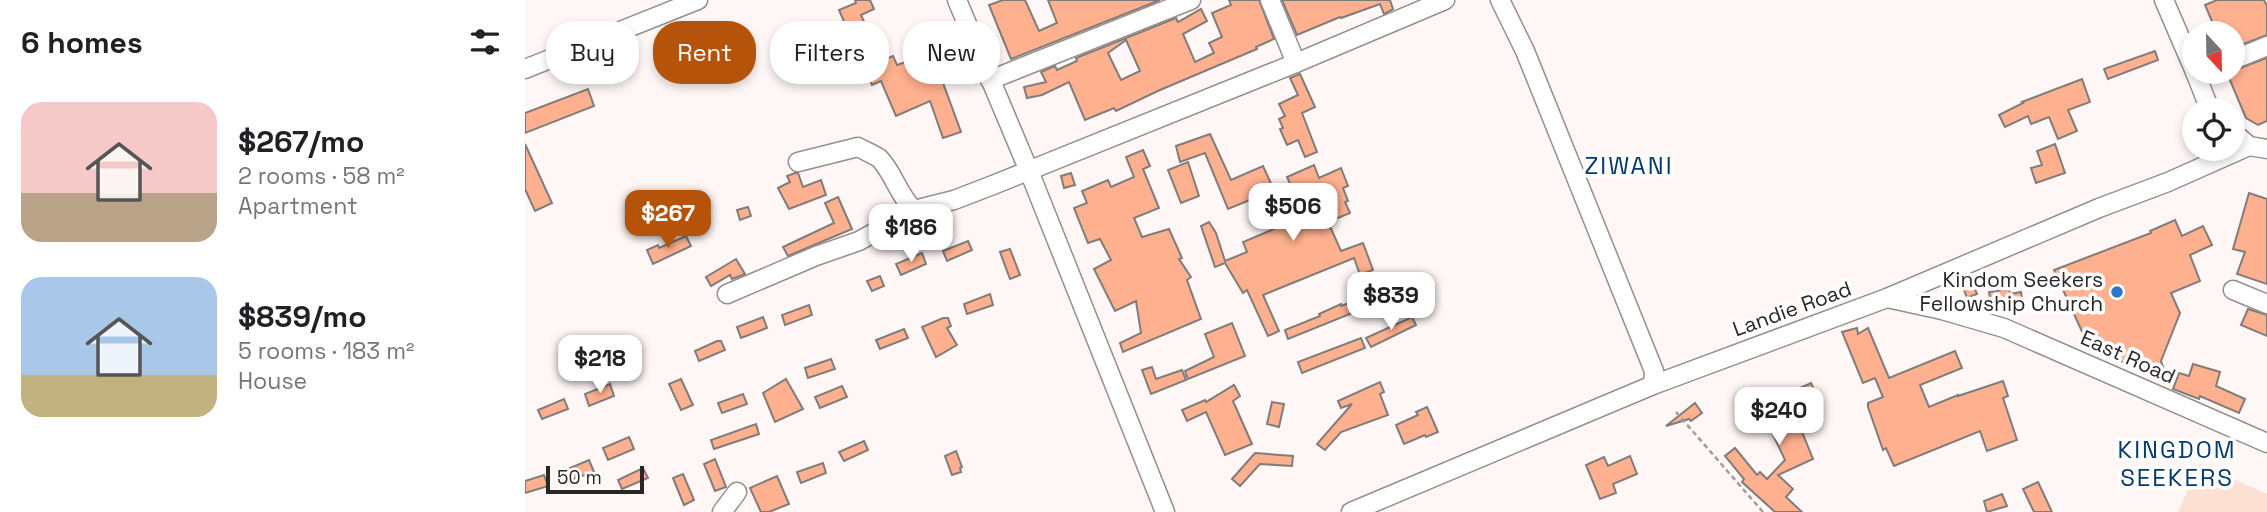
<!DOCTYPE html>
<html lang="en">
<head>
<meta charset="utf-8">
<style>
  :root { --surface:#fff; --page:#f2f2f2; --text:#202124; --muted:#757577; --accent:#b45309 }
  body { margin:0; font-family:"Space Grotesk",sans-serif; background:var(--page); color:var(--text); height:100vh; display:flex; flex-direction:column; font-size:26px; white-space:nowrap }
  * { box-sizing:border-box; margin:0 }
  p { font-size:23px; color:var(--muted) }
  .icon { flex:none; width:38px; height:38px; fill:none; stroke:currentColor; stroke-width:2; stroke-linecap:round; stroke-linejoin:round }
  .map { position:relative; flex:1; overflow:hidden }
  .side { display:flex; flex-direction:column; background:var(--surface); width:525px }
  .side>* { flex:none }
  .banner { position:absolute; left:21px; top:21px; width:665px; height:63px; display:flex; gap:14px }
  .needle { width:46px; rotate:158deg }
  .controls { position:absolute; left:1657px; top:21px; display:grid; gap:14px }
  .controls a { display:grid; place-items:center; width:63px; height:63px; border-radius:50%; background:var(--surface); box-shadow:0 4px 10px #0003; font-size:35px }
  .scale { position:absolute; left:21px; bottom:18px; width:98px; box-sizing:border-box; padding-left:7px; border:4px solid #292726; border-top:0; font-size:19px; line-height:24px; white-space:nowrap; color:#292726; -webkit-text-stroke:5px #fff; paint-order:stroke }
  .price { position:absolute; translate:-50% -60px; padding:0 16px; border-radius:14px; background:#fff; color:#222; font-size:23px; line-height:46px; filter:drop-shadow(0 2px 4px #0008) }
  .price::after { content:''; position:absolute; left:50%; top:42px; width:21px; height:16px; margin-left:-10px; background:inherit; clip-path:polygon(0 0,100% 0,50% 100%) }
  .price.current { background:var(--accent); color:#fff }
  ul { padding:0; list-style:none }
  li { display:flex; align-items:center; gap:21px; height:175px; padding:0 21px }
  li span { display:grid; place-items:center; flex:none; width:196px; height:140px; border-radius:21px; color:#555 }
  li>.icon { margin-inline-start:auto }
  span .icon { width:84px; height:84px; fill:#fffc; stroke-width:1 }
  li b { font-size:30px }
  h2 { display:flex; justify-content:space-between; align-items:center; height:84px; padding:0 21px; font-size:30px }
  .pill { padding:0 24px; border-radius:28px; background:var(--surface); box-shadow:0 4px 10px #0003; font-size:24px; line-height:63px }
  .pill.current { background:var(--accent); color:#fff }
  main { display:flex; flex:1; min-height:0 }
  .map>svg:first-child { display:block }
  .green { fill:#fde0d4 }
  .building { fill:#feb08f; stroke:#817c7a; stroke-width:2; fill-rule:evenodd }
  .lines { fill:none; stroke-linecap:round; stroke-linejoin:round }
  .minor-casing { stroke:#95908d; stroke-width:21 }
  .path { stroke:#a19c9a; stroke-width:2.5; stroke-dasharray:5 3.5; stroke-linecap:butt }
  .minor { stroke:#fff; stroke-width:18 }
  .poi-dot { fill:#2d77c7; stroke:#fff; stroke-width:2.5 }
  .labels { text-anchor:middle; stroke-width:7; stroke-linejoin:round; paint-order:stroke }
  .poi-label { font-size:21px; fill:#292726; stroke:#fff; text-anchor:end }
  .street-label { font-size:21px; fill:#292726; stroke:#fff }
  .quarter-label { font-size:24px; letter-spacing:2px; fill:#07396b; stroke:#fff }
</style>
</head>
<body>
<main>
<section class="side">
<h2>6 homes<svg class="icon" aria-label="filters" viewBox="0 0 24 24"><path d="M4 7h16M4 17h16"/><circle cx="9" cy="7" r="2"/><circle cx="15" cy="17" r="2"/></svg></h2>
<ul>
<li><span style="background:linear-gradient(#f6c9c9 65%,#b9a48a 0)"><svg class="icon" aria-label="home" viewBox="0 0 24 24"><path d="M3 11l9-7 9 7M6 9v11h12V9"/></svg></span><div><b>$267/mo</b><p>2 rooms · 58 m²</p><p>Apartment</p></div></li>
<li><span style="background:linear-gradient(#a9c7e8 70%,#c2b280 0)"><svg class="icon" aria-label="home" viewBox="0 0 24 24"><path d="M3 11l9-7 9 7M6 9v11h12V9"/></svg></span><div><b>$839/mo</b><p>5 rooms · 183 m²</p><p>House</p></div></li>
</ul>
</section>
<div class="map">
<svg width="1742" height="512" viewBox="0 0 1742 512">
  <rect width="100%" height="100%" fill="#fef7f5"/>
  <path class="green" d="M1675 464 1742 494V512H1653Z"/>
  <g class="building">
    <path d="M330 0H345L349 9 336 15 356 61 368 56 372 65 407 53 436 132 418 138 405 101 371 116 356 81 347 85 314 10 331 3Z"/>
    <path d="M478 0H500L514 31 532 23 523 0H635L486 59 464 5Z"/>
    <path d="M704 0H734L749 39 731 47 732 49 635 90 591 111 589 108 560 120 544 82 517 95 502 98 499 87 521 82 516 72 530 66 532 70 552 61 551 58 651 18 653 22 676 9 682 21 658 34 670 62 689 53 684 43 697 37 687 13 706 5ZM601 40 615 71 596 80 583 53Z"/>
    <path d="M757 0H865L868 9 859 14 855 4 816 18 815 17 772 35Z"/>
    <path d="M1692 0H1739L1742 6V35L1708 48V33H1692L1680 5Z"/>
    <path d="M1630 51 1633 60 1583 79 1579 69Z"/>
    <path d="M1742 58V121L1733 125 1721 118 1702 73Z"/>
    <path d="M775 74 790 107 777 113 792 152 780 157 773 140 762 145 755 129 758 128 754 119 760 116 754 104 773 95 765 78Z"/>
    <path d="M1557 79 1565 102 1543 110 1552 131 1533 139 1524 117 1506 124 1503 116 1480 127 1474 115 1498 103 1497 102Z"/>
    <path d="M63 89 69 106 0 133V113Z"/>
    <path d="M685 134 706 180 738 166 749 190 703 209 680 153 655 162 651 146Z"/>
    <path d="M0 144 27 203 10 211 0 189Z"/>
    <path d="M1530 144 1540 173 1511 183 1506 168 1517 165 1512 151Z"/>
    <path d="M618 150 625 166 618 169 634 208 609 218 617 237 644 229 657 258 654 259 666 277 662 280 676 319 598 352 595 343 616 333 611 301 590 311 569 269 586 260 575 239 563 243 549 208 562 203 557 191 583 180 586 187 609 177 601 157Z"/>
    <path d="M663 162 674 196 656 203 643 170Z"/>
    <path d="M789 165 794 178 816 168 823 186 818 188 823 201 820 202 825 213 803 222 816 251 838 243 848 270 835 275 829 258 738 295 754 331 743 336 722 290 718 293 700 263 690 267 676 226 684 222 691 233 700 261 722 252 718 242 749 229 747 225 757 221 758 223 779 215 762 177Z"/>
    <path d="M270 173H273L278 187 296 180 301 195 264 209 253 188 265 182 262 176Z"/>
    <path d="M546 173 550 185 539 188 536 176Z"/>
    <path d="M1724 193 1742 199V284L1712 274 1720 252 1708 249Z"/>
    <path d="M313 197 327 229 263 256 258 247 309 223 300 203Z"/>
    <path d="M223 207 226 216 215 220 212 210Z"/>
    <path d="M1650 220 1657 236 1678 226 1687 245 1665 255 1675 281 1646 293 1655 313 1636 361 1643 382 1564 347 1529 270 1626 233 1625 231Z"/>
    <path d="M161 236 166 246 128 264 122 250 133 245 134 248Z"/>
    <path d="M443 241 447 250 422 261 418 251Z"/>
    <path d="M485 249 495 275 485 279 475 252Z"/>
    <path d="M397 253 401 264 376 275 371 264Z"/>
    <path d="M211 259 220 274 207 279 205 275 186 286 181 277Z"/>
    <path d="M851 273 857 290 864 288 867 297 763 339 760 330 795 316 794 314 816 304V306L848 294 841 276Z"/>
    <path d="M355 276 359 286 347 291 342 281Z"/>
    <path d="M1446 279 1452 294 1442 298 1436 282Z"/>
    <path d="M1484 289 1485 294 1496 292 1498 305 1467 310 1464 292Z"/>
    <path d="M465 294 468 305 442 314 439 304Z"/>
    <path d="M284 305 287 315 260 325 257 315Z"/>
    <path d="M1723 309 1742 315V336L1716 325Z"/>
    <path d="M238 317 242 328 216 338 212 327Z"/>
    <path d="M887 317 891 325 846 347 841 338Z"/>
    <path d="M418 318H423L426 326 422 328 432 345 411 357 397 327Z"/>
    <path d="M707 323 720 356 663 379 660 371 689 357 680 334Z"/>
    <path d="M1332 328 1333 334 1343 328 1364 378 1430 351 1437 368 1395 385 1404 407 1433 395V396L1478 381 1483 396 1478 398 1492 440 1462 451 1455 431 1369 466 1361 448 1358 450 1343 407V403L1358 397 1350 378 1338 383 1317 332Z"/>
    <path d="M379 329 383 338 355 349 351 340Z"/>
    <path d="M836 338 840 348 777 373 773 362Z"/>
    <path d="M192 341H196L200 350 174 361 170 351Z"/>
    <path d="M306 359 310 369 283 378 280 368Z"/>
    <path d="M1668 364 1695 372 1691 386 1720 399 1714 413 1675 396 1674 399 1648 389 1654 373 1664 376Z"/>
    <path d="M627 367 631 379 657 370 661 380 626 394 617 370Z"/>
    <path d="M156 379 168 405 156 410 144 384Z"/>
    <path d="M261 379 278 409 250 422 238 393Z"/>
    <path d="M855 382 859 392 855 394 863 415 816 432 800 450 792 444 827 404 816 408 813 401Z"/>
    <path d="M1286 383 1294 401 1269 412 1288 459 1253 475 1268 489 1261 497 1277 512H1250L1217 482 1219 479 1200 456 1210 448 1232 475 1235 472 1242 479 1260 460 1244 426 1235 430 1225 410Z"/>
    <path d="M85 384 89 396 64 406 60 394Z"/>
    <path d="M709 385 715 396 708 401 727 444 700 455 681 412 662 421 657 410 680 400 681 402Z"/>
    <path d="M317 386 322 397 295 408 290 397Z"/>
    <path d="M218 394 222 404 197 413 193 403Z"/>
    <path d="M39 399 43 409 17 419 13 410Z"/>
    <path d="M747 402 759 404 754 427 742 424Z"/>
    <path d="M1170 403 1177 413 1166 421 1164 419 1141 426Z"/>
    <path d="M902 407 913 432 901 437 900 435 879 444 871 425 893 415 891 412Z"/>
    <path d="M231 424 234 434 189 449 186 440Z"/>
    <path d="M104 437 109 449 83 460 78 448Z"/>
    <path d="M339 441 343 450 319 461 314 452Z"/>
    <path d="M431 451 437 467 435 468 436 472 427 475 420 456Z"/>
    <path d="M730 453 768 456 767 466 735 464 715 486 707 479Z"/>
    <path d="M1105 456 1112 474 1088 484 1091 493 1075 499 1061 465 1079 457 1083 466Z"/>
    <path d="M190 459 201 487 190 491 179 464Z"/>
    <path d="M64 460 69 472 42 481 38 471Z"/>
    <path d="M298 463 301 473 276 483 272 472Z"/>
    <path d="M118 468 123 478 97 489 93 480Z"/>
    <path d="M158 474 169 500 159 505 148 478Z"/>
    <path d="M19 475 23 486 0 493V481Z"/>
    <path d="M252 476 264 504 244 512H236L225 488Z"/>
    <path d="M1513 482 1527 512H1509L1498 489Z"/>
    <path d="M1477 494 1482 506 1462 512 1459 501Z"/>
  </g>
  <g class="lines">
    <g class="minor-casing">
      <g id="minor">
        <path d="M432 0 504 171 640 512"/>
        <path d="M745 0 771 63"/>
        <path d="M975 0 1000 51 1129 371 1128 385"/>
        <path d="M1639 0 1670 72"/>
        <path d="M1708 60 1742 46"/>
        <path d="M0 69 173 0"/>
        <path d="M1670 72 1685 110"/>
        <path d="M465 80 666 0"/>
        <path d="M1708 132 1724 146 1742 149"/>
        <path d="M273 162 333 147C340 151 348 154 354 158 369 173 373 195 389 210L429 200 468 185 771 63 920 0"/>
        <path d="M1708 290 1742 304"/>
        <path d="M202 294 291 256 334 241 389 210"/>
        <path d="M1362 298 1417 310 1479 328 1742 443"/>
        <path d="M197 512 212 492"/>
        <path d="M826 512 1128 385 1362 298 1574 208 1643 182 1724 146"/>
      </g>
    </g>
    <path class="path" d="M1151 412 1238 512"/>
    <use href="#minor" class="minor"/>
  </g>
  <circle class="poi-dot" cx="1592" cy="292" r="7"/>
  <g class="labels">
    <g class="poi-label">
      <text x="1578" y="287">Kindom Seekers<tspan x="1578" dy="24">Fellowship Church</tspan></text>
    </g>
    <g class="street-label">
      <text transform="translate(1267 309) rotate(-20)" y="7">Landie Road</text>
      <text transform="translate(1603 357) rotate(24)" y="7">East Road</text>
    </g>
    <g class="quarter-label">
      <text x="1104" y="174">ZIWANI</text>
      <text x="1652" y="458">KINGDOM<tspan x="1652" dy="28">SEEKERS</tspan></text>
    </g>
  </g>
</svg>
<div class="controls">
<a><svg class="needle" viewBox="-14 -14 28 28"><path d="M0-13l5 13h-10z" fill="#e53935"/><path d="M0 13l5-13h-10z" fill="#757577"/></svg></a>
<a><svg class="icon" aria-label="locate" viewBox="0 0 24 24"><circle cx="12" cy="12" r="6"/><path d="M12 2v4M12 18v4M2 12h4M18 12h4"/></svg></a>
</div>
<div class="scale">50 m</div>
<b class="price" style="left:768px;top:243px">$506</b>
<b class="price current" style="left:143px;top:250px">$267</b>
<b class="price" style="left:386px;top:264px">$186</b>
<b class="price" style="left:866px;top:332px">$839</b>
<b class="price" style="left:75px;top:395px">$218</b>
<b class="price" style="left:1254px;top:447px">$240</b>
<div class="banner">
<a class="pill">Buy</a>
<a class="pill current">Rent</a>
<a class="pill">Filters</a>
<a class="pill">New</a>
</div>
</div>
</main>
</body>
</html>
